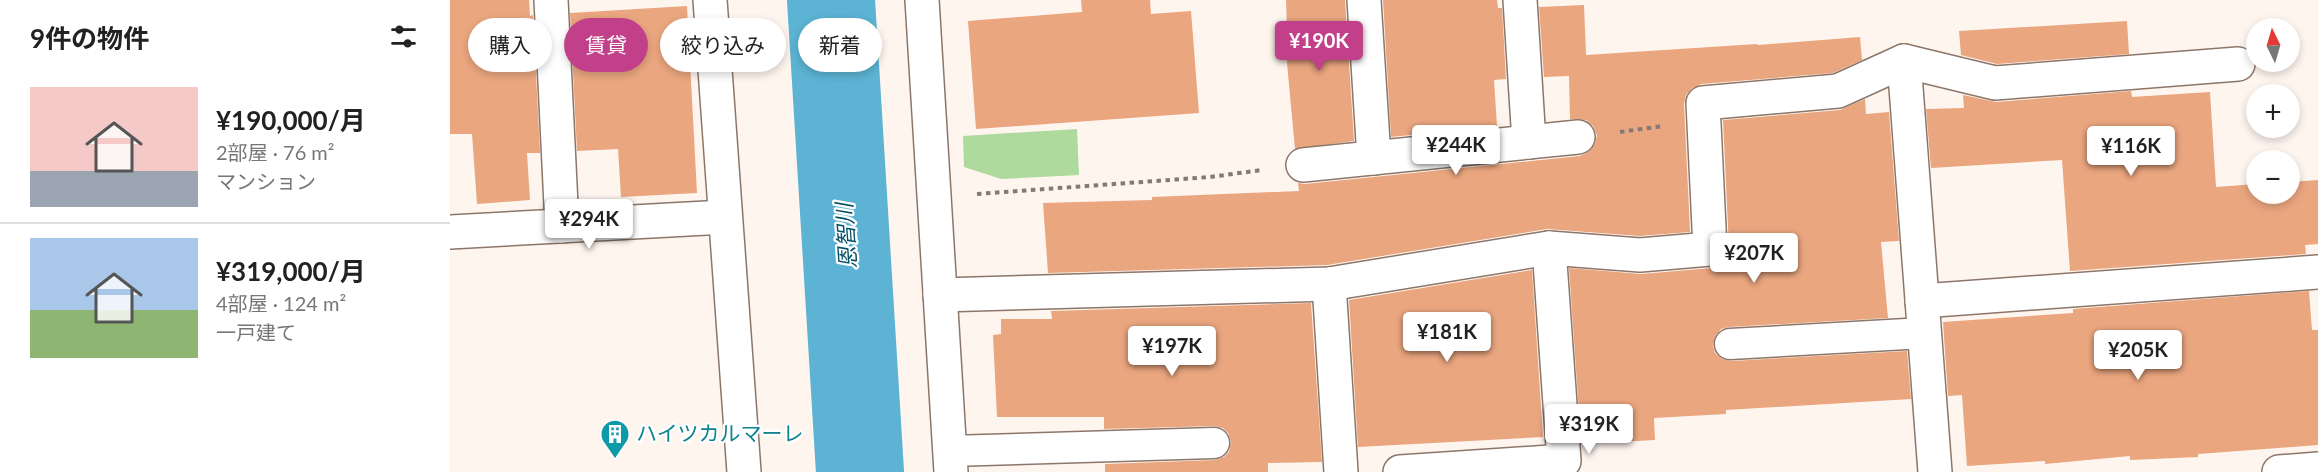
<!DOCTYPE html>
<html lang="ja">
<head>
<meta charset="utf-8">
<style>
  :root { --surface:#fff; --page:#f6f6f6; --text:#222; --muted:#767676; --line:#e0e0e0; --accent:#c14089 }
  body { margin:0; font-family:Lato,"Noto Sans JP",sans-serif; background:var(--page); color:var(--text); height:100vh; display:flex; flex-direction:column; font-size:22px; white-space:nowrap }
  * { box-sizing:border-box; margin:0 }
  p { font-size:20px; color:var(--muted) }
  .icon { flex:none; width:33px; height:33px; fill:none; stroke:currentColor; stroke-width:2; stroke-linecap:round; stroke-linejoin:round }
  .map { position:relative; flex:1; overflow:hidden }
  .details { display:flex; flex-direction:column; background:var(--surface); width:450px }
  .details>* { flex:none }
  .guide { position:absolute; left:18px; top:18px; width:570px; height:54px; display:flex; gap:12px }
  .needle { width:39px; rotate:355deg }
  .buttons { position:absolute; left:1796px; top:18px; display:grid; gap:12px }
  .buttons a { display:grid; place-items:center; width:54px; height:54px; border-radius:50%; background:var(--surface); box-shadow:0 3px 9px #0003; font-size:30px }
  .price { position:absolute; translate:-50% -51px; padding:0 14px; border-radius:6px; background:#fff; color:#222; font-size:20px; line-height:39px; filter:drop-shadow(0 2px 3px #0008) }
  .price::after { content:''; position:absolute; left:50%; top:36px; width:18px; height:14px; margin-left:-9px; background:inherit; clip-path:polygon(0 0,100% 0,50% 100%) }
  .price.selected { background:var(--accent); color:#fff }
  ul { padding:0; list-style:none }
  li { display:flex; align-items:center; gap:18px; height:150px; padding:0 30px }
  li+li { border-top:2px solid var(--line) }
  li span { display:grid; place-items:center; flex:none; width:168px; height:120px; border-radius:0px; color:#555 }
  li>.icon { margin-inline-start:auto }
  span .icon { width:72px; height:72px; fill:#fffc; stroke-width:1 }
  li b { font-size:26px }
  h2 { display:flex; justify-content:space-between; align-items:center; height:72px; padding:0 30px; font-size:26px }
  .pill { padding:0 21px; border-radius:27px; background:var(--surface); box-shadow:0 3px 9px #0003; font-size:21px; line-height:54px }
  .pill.selected { background:var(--accent); color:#fff }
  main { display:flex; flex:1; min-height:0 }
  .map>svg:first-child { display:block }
  .green { fill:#afda9d }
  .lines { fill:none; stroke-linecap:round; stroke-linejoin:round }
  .river { stroke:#5cb3d4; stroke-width:88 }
  .building { fill:#eaa67f }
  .service-casing { stroke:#8c7669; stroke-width:33 }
  .minor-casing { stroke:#8c7669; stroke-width:36 }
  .path { stroke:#837a75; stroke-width:4; stroke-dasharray:4.5 4.5; stroke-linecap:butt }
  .service { stroke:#fff; stroke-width:30 }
  .minor { stroke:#fff; stroke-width:33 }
  .labels { text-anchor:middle; stroke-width:4.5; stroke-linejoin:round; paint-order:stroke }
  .culture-label { font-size:21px; fill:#0d838f; stroke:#fff; text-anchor:start }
  .water-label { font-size:22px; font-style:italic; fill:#055269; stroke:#fff }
</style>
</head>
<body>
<main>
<section class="details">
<h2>9件の物件<svg class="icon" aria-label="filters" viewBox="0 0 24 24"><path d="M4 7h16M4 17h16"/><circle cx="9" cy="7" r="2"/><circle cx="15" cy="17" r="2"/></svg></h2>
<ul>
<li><span style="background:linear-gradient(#f6c9c9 70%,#9aa5b1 0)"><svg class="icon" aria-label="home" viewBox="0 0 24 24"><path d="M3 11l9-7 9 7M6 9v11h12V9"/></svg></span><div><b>¥190,000/月</b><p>2部屋 · 76 m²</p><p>マンション</p></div></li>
<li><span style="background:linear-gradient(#a9c7e8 60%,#8fb573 0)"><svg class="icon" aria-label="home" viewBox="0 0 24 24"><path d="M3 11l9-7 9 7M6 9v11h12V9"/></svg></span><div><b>¥319,000/月</b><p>4部屋 · 124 m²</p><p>一戸建て</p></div></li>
</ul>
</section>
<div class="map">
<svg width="1868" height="472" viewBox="0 0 1868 472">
  <rect width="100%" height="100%" fill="#fff5ef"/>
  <path class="green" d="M627 129 629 175 551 179 514 167 513 136Z"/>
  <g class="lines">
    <path class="river" d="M381 0 410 472"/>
  </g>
  <g class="building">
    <path d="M0 0H79L80 16 83 15 90 153H77L80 200 27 204 22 134H0Z"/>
    <path d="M631 0H700L701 14 741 11 749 113 526 129 518 21 632 12Z"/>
    <path d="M836 0H895L904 141 845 149 834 31H837Z"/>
    <path d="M933 0H1047L1048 8H1052L1056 79 1044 80 1047 126 941 137Z"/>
    <path d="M1134 5 1136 55 1307 44 1308 45 1410 37 1412 60 1383 73 1251 84 1242 88 1236 95 1234 104 1240 232 1190 236 1097 229 877 265 598 273 593 203 702 200V197L849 191 848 183 855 184 1130 156 1138 152 1145 144 1147 135 1143 126 1136 120 1120 119 1119 76 1094 77 1089 7Z"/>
    <path d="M237 6 247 193 171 197 168 149 127 151 120 13Z"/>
    <path d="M1677 21 1679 54 1547 64 1511 55 1509 31Z"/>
    <path d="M1681 91 1682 97 1760 92 1766 187 1806 184V194H1839V182L1868 180V244L1855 245 1856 254 1620 271 1612 160 1481 168 1476 109 1514 108 1513 95 1546 102Z"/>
    <path d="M1415 99 1416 114 1439 112 1449 241 1431 242 1438 318 1279 327 1271 329 1265 336 1263 346 1265 353 1272 359 1281 361 1457 351 1461 399 1276 410V414L1204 418 1205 440 1168 442 1167 424 1130 427 1119 268 1191 274 1262 268 1270 265 1276 258 1279 248 1273 120 1390 110Z"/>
    <path d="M1082 270 1093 437 908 447 899 300Z"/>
    <path d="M1859 291 1862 330H1868V445L1748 454V457L1680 460V456L1595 464V461L1517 466 1512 395 1498 396 1493 322 1623 313V309Z"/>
    <path d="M861 303 872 462 818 463V472H655V464L765 460 774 457 779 452 781 442 778 433 773 428 764 426 654 429V417H547L543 335 551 334V319H602L601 311Z"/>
  </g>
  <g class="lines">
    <g class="service-casing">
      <g id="service">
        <path d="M1280 344 1474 333"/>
        <path d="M500 451 764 443"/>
      </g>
    </g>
    <g class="minor-casing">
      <g id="minor">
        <path d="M101 0 112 226"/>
        <path d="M260 0 294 472"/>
        <path d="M472 0 501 472"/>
        <path d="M914 0 924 158"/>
        <path d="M1070 0 1079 142"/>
        <path d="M1454 61 1485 472"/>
        <path d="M853 165 1128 137"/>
        <path d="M0 232 275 217"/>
        <path d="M879 284 891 472"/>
        <path d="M490 295 879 284 1099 248 1190 255 1260 249 1253 103 1388 91 1454 61 1545 83 1788 64"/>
        <path d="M1472 301 1868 272"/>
        <path d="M950 472 1114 461 1099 248"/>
        <path d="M1829 472 1868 469"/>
      </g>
    </g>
    <g class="path">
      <path d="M1170 132 1213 126"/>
      <path d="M527 194 760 177 812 170"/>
    </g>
    <use href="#service" class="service"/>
    <use href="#minor" class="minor"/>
  </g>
  <defs>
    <g id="building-pin" transform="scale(1.5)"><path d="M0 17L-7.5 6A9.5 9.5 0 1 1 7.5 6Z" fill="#0f9aa8" stroke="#fff"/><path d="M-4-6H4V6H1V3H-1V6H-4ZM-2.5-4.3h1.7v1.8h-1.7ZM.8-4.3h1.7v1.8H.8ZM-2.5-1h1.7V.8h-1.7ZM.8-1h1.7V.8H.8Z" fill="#fff"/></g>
  </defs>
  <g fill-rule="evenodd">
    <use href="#building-pin" x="165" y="434"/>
  </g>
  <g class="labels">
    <g class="culture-label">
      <text x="186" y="441">ハイツカルマーレ</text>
    </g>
    <g class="water-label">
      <text transform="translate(396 236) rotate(-94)" y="8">恩智川</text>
    </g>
  </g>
</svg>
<div class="buttons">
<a><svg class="needle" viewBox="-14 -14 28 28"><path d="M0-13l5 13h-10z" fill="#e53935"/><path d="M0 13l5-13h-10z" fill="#767676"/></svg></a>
<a>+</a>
<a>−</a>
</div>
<b class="price selected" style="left:869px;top:72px">¥190K</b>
<b class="price" style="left:1006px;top:176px">¥244K</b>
<b class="price" style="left:1681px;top:177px">¥116K</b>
<b class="price" style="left:139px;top:250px">¥294K</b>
<b class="price" style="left:1304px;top:284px">¥207K</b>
<b class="price" style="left:997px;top:363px">¥181K</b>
<b class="price" style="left:722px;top:377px">¥197K</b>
<b class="price" style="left:1688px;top:381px">¥205K</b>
<b class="price" style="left:1139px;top:455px">¥319K</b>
<div class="guide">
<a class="pill">購入</a>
<a class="pill selected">賃貸</a>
<a class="pill">絞り込み</a>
<a class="pill">新着</a>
</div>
</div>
</main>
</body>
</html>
